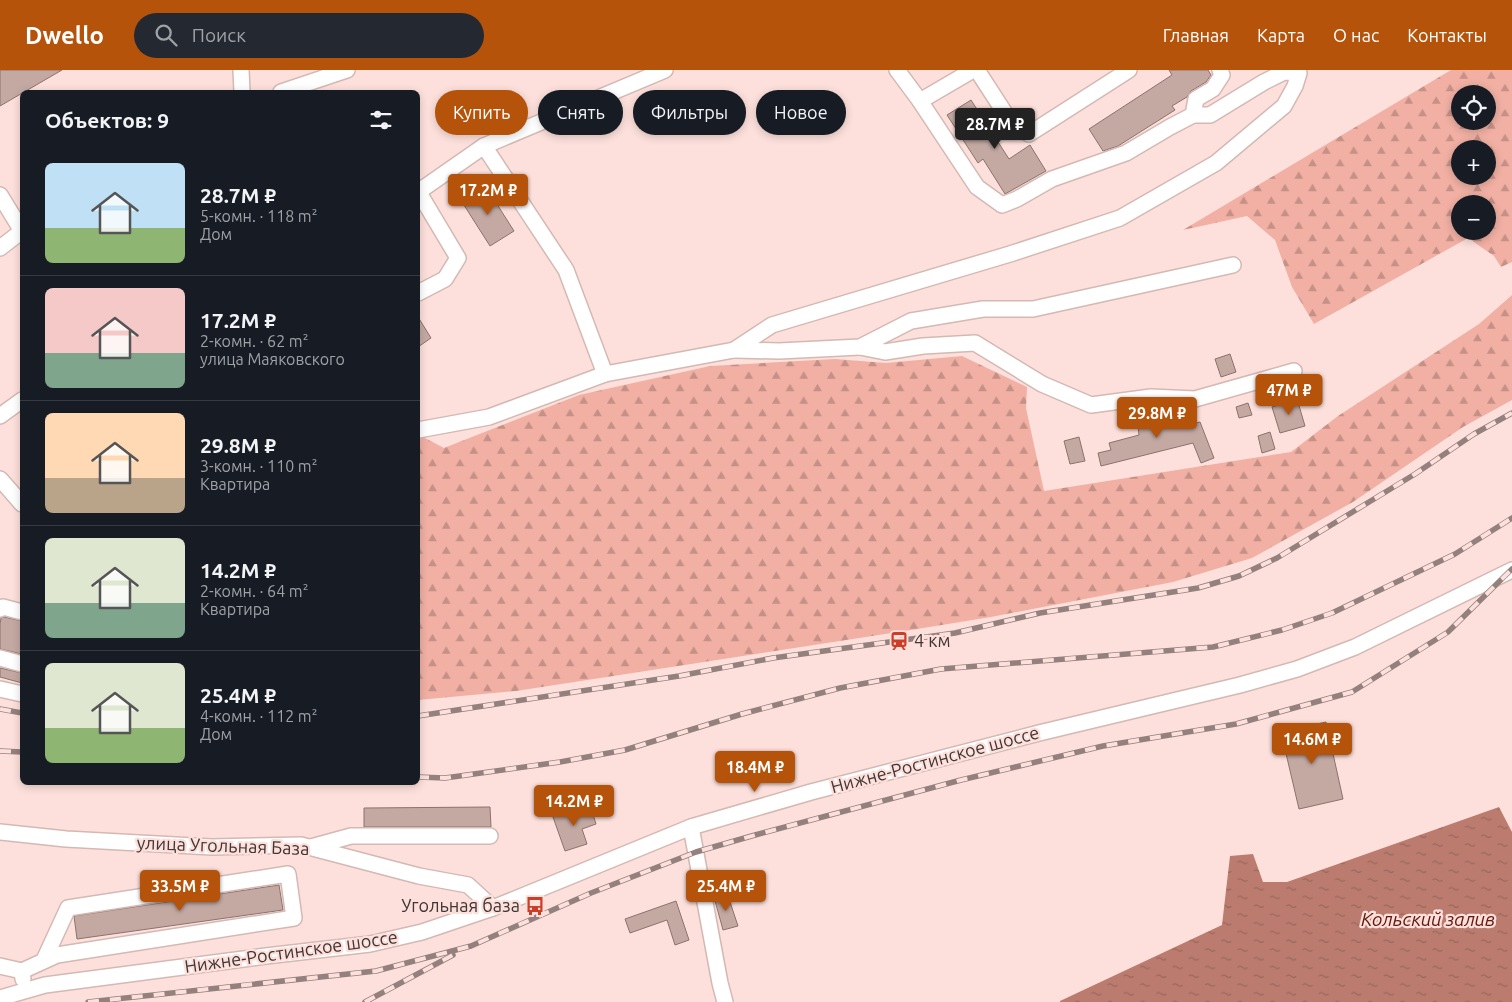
<!DOCTYPE html>
<html lang="ru">
<head>
<meta charset="utf-8">
<style>
  :root { --surface:#171b24; --page:#242831; --text:#f1f3f6; --muted:#9ea1a6; --line:#363941; --accent:#b45309 }
  body { margin:0; font-family:Ubuntu,sans-serif; background:var(--page); color:var(--text); height:100vh; display:flex; flex-direction:column; font-size:19px; white-space:nowrap }
  * { box-sizing:border-box; margin:0 }
  p { font-size:16px; color:var(--muted) }
  .icon { flex:none; width:28px; height:28px; fill:none; stroke:currentColor; stroke-width:2; stroke-linecap:round; stroke-linejoin:round }
  .map { position:relative; flex:1; overflow:hidden }
  .details { position:absolute; left:20px; top:20px; width:400px; height:695px; display:flex; flex-direction:column; background:var(--surface); border-radius:8px; box-shadow:0 2px 8px #0003 }
  .details>* { flex:none }
  .top-card { position:absolute; left:435px; top:20px; width:475px; height:45px; display:flex; gap:10px }
  .buttons { position:absolute; left:1451px; top:15px; display:grid; gap:10px }
  .buttons a { display:grid; place-items:center; width:45px; height:45px; border-radius:50%; background:var(--surface); box-shadow:0 2px 8px #0003; font-size:25px }
  .price { position:absolute; translate:-50% -42px; padding:0 11px; border-radius:5px; background:var(--accent); color:#fff; font-size:16px; line-height:32px; filter:drop-shadow(0 1px 2px #0008) }
  .price::after { content:''; position:absolute; left:50%; top:30px; width:15px; height:11px; margin-left:-8px; background:inherit; clip-path:polygon(0 0,100% 0,50% 100%) }
  .price.on { background:#222; color:#fff }
  ul { padding:0; list-style:none }
  li { display:flex; align-items:center; gap:15px; height:125px; padding:0 25px }
  li+li { border-top:1px solid var(--line) }
  li span { display:grid; place-items:center; flex:none; width:140px; height:100px; border-radius:8px; color:#555 }
  li>.icon { margin-inline-start:auto }
  span .icon { width:60px; height:60px; fill:#fffc; stroke-width:1 }
  li b { font-size:21px }
  h2 { display:flex; justify-content:space-between; align-items:center; height:60px; padding:0 25px; font-size:21px }
  .pill { padding:0 18px; border-radius:22px; background:var(--surface); box-shadow:0 2px 8px #0003; font-size:18px; line-height:45px }
  .pill.on { background:var(--accent); color:#fff }
  header { display:flex; align-items:center; gap:30px; box-sizing:border-box; height:70px; padding:0 25px; background:var(--accent); color:#fff }
  header strong { font-size:24px }
  nav { display:flex; gap:28px; margin-inline-start:auto; font-size:18px }
  .search { width:350px; height:45px; background:var(--page); display:flex; align-items:center; gap:12px; box-sizing:border-box; padding:0 18px; border-radius:28px; color:var(--muted); font-size:19px }
  .map>svg:first-child { display:block }
  .forest { fill:url(#forest-firs); fill-rule:evenodd }
  .water { fill:url(#water-ripples) }
  .building { fill:#c4a9a3; stroke:#8b726d }
  .lines { fill:none; stroke-linecap:round; stroke-linejoin:round }
  .minor-casing { stroke:#d4b9b3; stroke-width:18 }
  .minor { stroke:#fff; stroke-width:15 }
  .rail-casing { stroke:#94817e; stroke-width:5.5 }
  .rail { stroke:#fde0db; stroke-width:4; stroke-dasharray:11; stroke-linecap:butt }
  .labels { text-anchor:middle; stroke-width:4.5; stroke-linejoin:round; paint-order:stroke }
  .poi-label { font-size:18px; fill:#413634; stroke:#fde0db; text-anchor:start }
  .street-label { font-size:18px; fill:#413634; stroke:#fde0db }
  .water-label { font-size:19px; font-style:italic; fill:#64170b; stroke:#fde0db }
</style>
</head>
<body>
<header>
<strong>Dwello</strong>
<div class="search"><svg class="icon" aria-label="search" viewBox="0 0 24 24"><circle cx="10" cy="10" r="6"/><path d="M15 15l6 6"/></svg>Поиск</div>
<nav><a>Главная</a><a>Карта</a><a>О нас</a><a>Контакты</a></nav>
</header>
<div class="map">
<svg width="1512" height="932" viewBox="0 0 1512 932">
  <defs>
    <pattern id="forest-firs" width="22" height="20" patternUnits="userSpaceOnUse" patternTransform="scale(1.25)"><rect width="22" height="20" fill="#f1b0a3"/><path d="M5 1l3.5 6h-7zM16 11l3.5 6h-7z" fill="#c59086"/></pattern>
    <pattern id="water-ripples" width="26" height="14" patternUnits="userSpaceOnUse" patternTransform="scale(1.25)"><rect width="26" height="14" fill="#bb7c6f"/><path d="M2 4q2-2 4 0t4 0M15 11q2-2 4 0t4 0" fill="none" stroke="#9a665c"/></pattern>
  </defs>
  <rect width="100%" height="100%" fill="#fde0db"/>
  <g class="forest">
    <path d="M1451 0H1512V192L1501 197 1494 186 1468 168 1314 254 1292 217 1275 170 1247 146 1183 160ZM1460 24H1488V51H1460ZM1460 79H1488V106H1460ZM1460 134H1488V161H1460Z"/>
    <path d="M1512 225V330L1463 357 1353 432 1252 488 1173 512 991 547 911 560 516 621 418 630V370L423 367 444 378 579 325 710 296 835 289 886 293 962 286 1027 317 1026 338 1044 421 1291 382 1338 346 1479 254Z"/>
  </g>
  <path class="water" d="M1499 737 1512 762V932H1060V931L1222 855 1230 786 1253 784 1263 812H1287Z"/>
  <g class="building">
    <path d="M0 0H62L0 36Z"/>
    <path d="M1169 0H1208L1211 5 1206 12 1191 21 1187 27 1172 36 1175 40 1118 76 1103 81 1089 59 1172 5Z"/>
    <path d="M971 30 1009 89 1030 75 1046 101 1005 124 983 89 978 93 947 45Z"/>
    <path d="M486 117 514 161 490 176 462 132Z"/>
    <path d="M418 247 431 268 418 277Z"/>
    <path d="M1230 284 1236 302 1221 307 1215 289Z"/>
    <path d="M1297 329 1305 356 1280 363 1272 337Z"/>
    <path d="M1248 333 1252 345 1239 348 1236 337Z"/>
    <path d="M1154 337 1156 351 1174 347 1177 358 1200 352 1214 388 1201 393 1193 373 1101 396 1098 383 1111 380 1109 373 1139 365 1136 338Z"/>
    <path d="M1270 362 1275 379 1262 383 1258 366Z"/>
    <path d="M1079 367 1085 391 1070 394 1064 371Z"/>
    <path d="M4 547 22 551V584L0 579V554L1 548Z"/>
    <path d="M0 598 22 603V613L0 607Z"/>
    <path d="M1326 652 1343 729 1299 739 1281 662Z"/>
    <path d="M590 735 596 754 582 759 587 774 565 781 553 747Z"/>
    <path d="M490 737 491 757H364V738Z"/>
    <path d="M279 815 283 840 77 869 74 846Z"/>
    <path d="M727 823 738 856 723 860 714 827Z"/>
    <path d="M676 831 689 870 675 875 667 850 630 863 625 849Z"/>
  </g>
  <g class="lines">
    <g class="minor-casing">
      <g id="minor">
        <path d="M241 0 242 22"/>
        <path d="M897 0 920 31 977 117 1002 135 1017 129 1052 109 1126 83 1170 57 1193 45 1196 29 1213 19 1222 5 1220 0"/>
        <path d="M977 0 1012 54 1029 64 1129 0"/>
        <path d="M281 22 347 0"/>
        <path d="M920 31 973 0"/>
        <path d="M484 76 566 200 605 304"/>
        <path d="M418 122 484 76 665 0"/>
        <path d="M0 125 22 161"/>
        <path d="M0 178 22 161"/>
        <path d="M418 223 445 209 458 188 418 121"/>
        <path d="M860 277 885 282 923 276 975 273 1042 314 1091 335 1151 327 1195 329 1294 301"/>
        <path d="M734 280 779 281 860 277 911 251 983 239H1033L1233 195"/>
        <path d="M0 346 22 330"/>
        <path d="M418 360 489 347 605 304 734 280 772 255 1010 184 1120 148 1216 93 1284 36 1295 16 1299 3 1284 2 1264 12 1210 45H1193"/>
        <path d="M0 409 22 434"/>
        <path d="M0 539 3 537 22 542"/>
        <path d="M0 588 22 594"/>
        <path d="M0 619 22 624"/>
        <path d="M691 757 720 913 725 932"/>
        <path d="M0 762 66 769 212 777 301 775 419 806 468 815 493 838"/>
        <path d="M311 777 351 766H490"/>
        <path d="M0 896 22 901 23 909"/>
        <path d="M22 901 57 885 294 848 288 804 68 838 44 890"/>
        <path d="M0 928 45 915 266 886 370 874 422 862 493 838 691 757 811 722 1039 663 1240 615 1297 599 1355 577 1512 500"/>
      </g>
    </g>
    <use href="#minor" class="minor"/>
    <g class="rail-casing">
      <g id="rail">
        <path d="M0 639 22 643"/>
        <path d="M418 646 679 606 773 588 955 563 1040 543 1198 518 1239 506 1277 488 1415 404 1474 364 1512 343"/>
        <path d="M0 681 22 682"/>
        <path d="M418 707 445 708 560 692 625 680 742 644 840 618 941 599 1213 577 1282 560 1332 543 1455 484 1512 448"/>
        <path d="M88 932 376 901 471 876 591 823 696 782 755 765 961 710 1103 676 1236 654 1352 622 1448 562 1512 499"/>
        <path d="M365 932 453 885"/>
      </g>
    </g>
    <use href="#rail" class="rail"/>
  </g>
  <defs>
    <g id="station-bare" transform="scale(1.5)"><path d="M-3-6H3Q5-6 5-4V2Q5 4 3 4L4.5 6H3L1.5 4h-3L-3 6H-4.5L-3 4Q-5 4-5 2V-4Q-5-6-3-6ZM-3.5-4v3h7v-3ZM-3.5 1v1.5H-2V1ZM2 1v1.5H3.5V1Z" fill="#cb3f29" stroke="#fde0db" stroke-width="2.5" paint-order="stroke"/></g>
    <g id="bus-bare" transform="scale(1.5)"><path d="M-5-6H5V4H4V6H2V4H-2V6H-4V4H-5ZM-3.5-4V0h7V-4ZM-3.5 1.2v1.5H-2V1.2ZM2 1.2v1.5H3.5V1.2Z" fill="#cb3f29" stroke="#fde0db" stroke-width="2.5" paint-order="stroke"/></g>
  </defs>
  <g fill-rule="evenodd">
    <use href="#station-bare" x="899" y="571"/>
    <use href="#bus-bare" x="535" y="836"/>
  </g>
  <g class="labels">
    <g class="poi-label">
      <text x="914" y="577">4 км</text>
      <text x="520" y="842" text-anchor="end">Угольная база</text>
    </g>
    <g class="street-label">
      <text transform="translate(935 690) rotate(-15)" y="6">Нижне-Ростинское шоссе</text>
      <text transform="translate(223 776) rotate(2)" y="6">улица Угольная База</text>
      <text transform="translate(291 882) rotate(-8)" y="6">Нижне-Ростинское шоссе</text>
    </g>
    <g class="water-label">
      <text x="1428" y="856">Кольский залив</text>
    </g>
  </g>
</svg>
<div class="buttons">
<a><svg class="icon" aria-label="locate" viewBox="0 0 24 24"><circle cx="12" cy="12" r="6"/><path d="M12 2v4M12 18v4M2 12h4M18 12h4"/></svg></a>
<a>+</a>
<a>−</a>
</div>
<b class="price on" style="left:995px;top:80px">28.7M ₽</b>
<b class="price" style="left:488px;top:146px">17.2M ₽</b>
<b class="price" style="left:1289px;top:346px">47M ₽</b>
<b class="price" style="left:1157px;top:369px">29.8M ₽</b>
<b class="price" style="left:1312px;top:695px">14.6M ₽</b>
<b class="price" style="left:755px;top:723px">18.4M ₽</b>
<b class="price" style="left:574px;top:757px">14.2M ₽</b>
<b class="price" style="left:180px;top:842px">33.5M ₽</b>
<b class="price" style="left:726px;top:842px">25.4M ₽</b>
<div class="top-card">
<a class="pill on">Купить</a>
<a class="pill">Снять</a>
<a class="pill">Фильтры</a>
<a class="pill">Новое</a>
</div>
<section class="details">
<h2>Объектов: 9<svg class="icon" aria-label="filters" viewBox="0 0 24 24"><path d="M4 7h16M4 17h16"/><circle cx="9" cy="7" r="2"/><circle cx="15" cy="17" r="2"/></svg></h2>
<ul>
<li><span style="background:linear-gradient(#bfe0f5 65%,#8fb573 0)"><svg class="icon" aria-label="home" viewBox="0 0 24 24"><path d="M3 11l9-7 9 7M6 9v11h12V9"/></svg></span><div><b>28.7M ₽</b><p>5-комн. · 118 m²</p><p>Дом</p></div></li>
<li><span style="background:linear-gradient(#f6c9c9 65%,#7fa58c 0)"><svg class="icon" aria-label="home" viewBox="0 0 24 24"><path d="M3 11l9-7 9 7M6 9v11h12V9"/></svg></span><div><b>17.2M ₽</b><p>2-комн. · 62 m²</p><p>улица Маяковского</p></div></li>
<li><span style="background:linear-gradient(#ffd9b3 65%,#b9a48a 0)"><svg class="icon" aria-label="home" viewBox="0 0 24 24"><path d="M3 11l9-7 9 7M6 9v11h12V9"/></svg></span><div><b>29.8M ₽</b><p>3-комн. · 110 m²</p><p>Квартира</p></div></li>
<li><span style="background:linear-gradient(#dfe7d0 65%,#7fa58c 0)"><svg class="icon" aria-label="home" viewBox="0 0 24 24"><path d="M3 11l9-7 9 7M6 9v11h12V9"/></svg></span><div><b>14.2M ₽</b><p>2-комн. · 64 m²</p><p>Квартира</p></div></li>
<li><span style="background:linear-gradient(#dfe7d0 65%,#8fb573 0)"><svg class="icon" aria-label="home" viewBox="0 0 24 24"><path d="M3 11l9-7 9 7M6 9v11h12V9"/></svg></span><div><b>25.4M ₽</b><p>4-комн. · 112 m²</p><p>Дом</p></div></li>
</ul>
</section>
</div>
</body>
</html>
